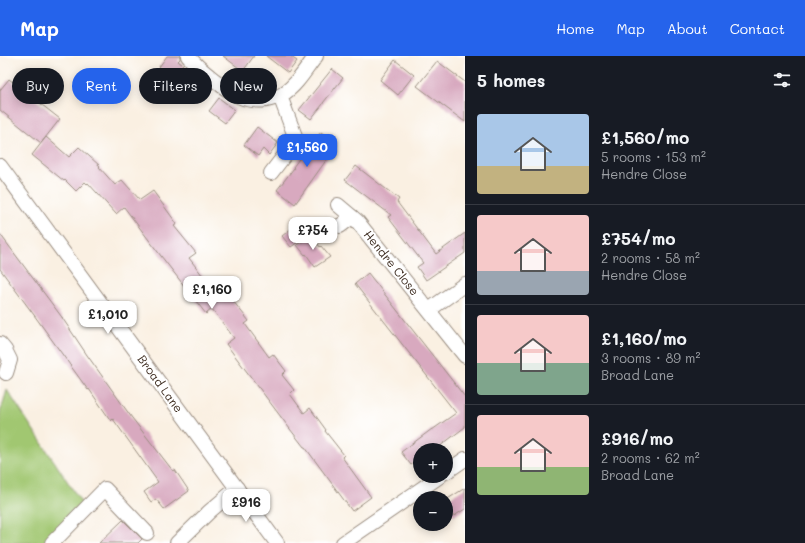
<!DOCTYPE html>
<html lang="en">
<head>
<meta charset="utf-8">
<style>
  :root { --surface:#171b24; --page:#20242c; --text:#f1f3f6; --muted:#9ea1a6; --line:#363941; --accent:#2563eb }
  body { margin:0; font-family:Mali,sans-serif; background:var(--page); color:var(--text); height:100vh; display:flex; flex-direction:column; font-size:15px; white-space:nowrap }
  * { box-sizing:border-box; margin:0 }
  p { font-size:13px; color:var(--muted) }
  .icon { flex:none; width:22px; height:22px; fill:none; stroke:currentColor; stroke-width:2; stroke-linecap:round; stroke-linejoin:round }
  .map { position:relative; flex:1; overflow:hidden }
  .drawer { display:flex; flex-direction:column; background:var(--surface); width:340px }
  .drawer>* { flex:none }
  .top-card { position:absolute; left:12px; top:12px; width:380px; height:36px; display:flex; gap:8px }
  .controls { position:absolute; left:413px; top:387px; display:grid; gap:8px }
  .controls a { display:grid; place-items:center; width:40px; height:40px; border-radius:50%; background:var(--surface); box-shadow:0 2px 10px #0003; font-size:20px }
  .price { position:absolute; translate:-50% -34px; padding:0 9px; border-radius:8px; background:#fff; color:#222; font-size:13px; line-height:26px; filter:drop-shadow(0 1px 2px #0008) }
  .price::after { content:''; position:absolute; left:50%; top:24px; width:12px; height:9px; margin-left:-6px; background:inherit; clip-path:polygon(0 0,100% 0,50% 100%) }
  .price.selected { background:var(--accent); color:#fff }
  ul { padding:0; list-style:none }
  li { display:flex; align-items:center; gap:12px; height:100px; padding:0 12px }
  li+li { border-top:1px solid var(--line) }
  li span { display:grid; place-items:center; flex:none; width:112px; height:80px; border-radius:4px; color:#555 }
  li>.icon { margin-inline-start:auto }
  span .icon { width:48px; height:48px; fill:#fffc; stroke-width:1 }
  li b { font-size:17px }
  h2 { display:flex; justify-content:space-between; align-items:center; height:48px; padding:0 12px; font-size:17px }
  .pill { padding:0 14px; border-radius:18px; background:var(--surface); box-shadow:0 2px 10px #0003; font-size:14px; line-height:36px }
  .pill.selected { background:var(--accent); color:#fff }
  header { display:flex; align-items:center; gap:24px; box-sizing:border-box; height:56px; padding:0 20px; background:var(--accent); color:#fff }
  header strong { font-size:19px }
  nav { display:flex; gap:22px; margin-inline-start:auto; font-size:14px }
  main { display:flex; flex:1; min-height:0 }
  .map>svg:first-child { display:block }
  .green { fill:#a1c771; stroke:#6e7848 }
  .building { fill:#d8a9bf }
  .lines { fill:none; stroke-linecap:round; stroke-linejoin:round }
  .minor-casing { stroke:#9a8d80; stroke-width:16 }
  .minor { stroke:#fff; stroke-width:14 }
  .labels { text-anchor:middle; stroke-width:3.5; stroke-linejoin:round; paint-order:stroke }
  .street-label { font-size:12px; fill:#3b2a1e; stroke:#fff }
</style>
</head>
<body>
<header>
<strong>Map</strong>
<nav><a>Home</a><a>Map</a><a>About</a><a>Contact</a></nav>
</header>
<main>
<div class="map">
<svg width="465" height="487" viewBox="0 0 465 487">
  <rect width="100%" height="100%" fill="#fff"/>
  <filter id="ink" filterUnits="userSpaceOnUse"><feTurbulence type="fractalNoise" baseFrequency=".025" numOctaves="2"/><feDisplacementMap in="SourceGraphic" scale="8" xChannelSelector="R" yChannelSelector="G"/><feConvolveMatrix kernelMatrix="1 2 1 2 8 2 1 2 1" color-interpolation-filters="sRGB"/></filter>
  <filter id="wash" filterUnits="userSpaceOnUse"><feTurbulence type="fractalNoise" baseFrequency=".012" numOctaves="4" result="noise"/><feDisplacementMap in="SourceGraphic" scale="16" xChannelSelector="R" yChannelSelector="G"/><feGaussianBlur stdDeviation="0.9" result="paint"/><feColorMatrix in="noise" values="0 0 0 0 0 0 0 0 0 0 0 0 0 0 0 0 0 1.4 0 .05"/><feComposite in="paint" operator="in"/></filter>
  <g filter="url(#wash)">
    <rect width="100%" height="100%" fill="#faf0e2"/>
    <path class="green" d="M7 334 85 452 49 487H0V357Z"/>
    <g id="blocks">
      <g class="building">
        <path d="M167 0H180V3L178 5 183 9 186 23 174 22 159 11Z"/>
        <path d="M223 0H254L243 15Z"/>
        <path d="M266 0H290L297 5 288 17Z"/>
        <path d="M395 4 414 19 398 39 380 24Z"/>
        <path d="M437 5 465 26V66L417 30Z"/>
        <path d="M332 13 343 22 323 47V48L311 63 299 54Z"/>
        <path d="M9 23 60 63 41 87 0 54V34Z"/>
        <path d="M219 42 235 54 225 67 209 55Z"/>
        <path d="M257 71 278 87 269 99 263 93 258 100 244 89Z"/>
        <path d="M321 76 337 89 295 148 277 134 294 112 293 111 302 99 303 100Z"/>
        <path d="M46 81 69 101 79 91 100 110 99 111 115 129 122 124 140 144 153 135 177 168 174 170 196 197 189 202 213 233 225 224 234 236 229 240 249 265 245 268 269 301 273 298 286 315 282 319 294 334 290 338 304 357 310 352 326 374 325 375 344 399 342 401 371 441 352 455 305 391H304L290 373 226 288 234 282 212 253 206 258 161 200 124 151 116 158 88 127 87 128 85 126 76 135 65 124 64 125 32 99Z"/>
        <path d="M356 110 399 143 397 146 436 198 465 177V197L426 224 417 211 423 207 388 161 391 159 345 124Z"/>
        <path d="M296 169 305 181 291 191 282 180Z"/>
        <path d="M0 178 61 260 87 299 132 362 173 415 175 414 189 435 164 453 156 443 151 446 144 436 158 426 113 363 111 365 89 333 88 334 34 259 0 213Z"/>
        <path d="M311 179 320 191 321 190 330 201 315 211 306 198 305 199 297 189Z"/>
        <path d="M368 217 465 341V371L435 394H420V402L411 409 401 396 432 373V374L456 357 355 228Z"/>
        <path d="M465 432V453L454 460 446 448V444Z"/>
        <path d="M123 464 142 483 138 487H99Z"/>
      </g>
    </g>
  </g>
  <g filter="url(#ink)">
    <use href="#blocks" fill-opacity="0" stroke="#9a8d80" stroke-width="1"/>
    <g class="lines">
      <g class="minor-casing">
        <g id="minor">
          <path d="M188 0C195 9 204 16 213 23 230 36 243 47 266 44 272 43 278 41 283 38 297 29 306 13 316 0"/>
          <path d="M0 110 277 487"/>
          <path d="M271 117 294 87 295 80 280 40"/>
          <path d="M338 149 357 165 465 300"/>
          <path d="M340 170 352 161"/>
          <path d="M429 254 465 228"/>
          <path d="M0 288 5 294 10 304 6 317"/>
          <path d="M446 416 465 403"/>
          <path d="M52 487 105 433 147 477"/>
          <path d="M177 487 210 455 237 432"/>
          <path d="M343 487 440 420"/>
        </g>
      </g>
      <use href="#minor" class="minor"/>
    </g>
  </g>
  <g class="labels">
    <g class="street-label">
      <text transform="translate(391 207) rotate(51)" y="4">Hendre Close</text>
      <text transform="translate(160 328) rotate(54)" y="4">Broad Lane</text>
    </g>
  </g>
</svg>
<div class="controls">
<a>+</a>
<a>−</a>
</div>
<b class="price selected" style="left:307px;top:112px">£1,560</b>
<b class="price" style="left:313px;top:195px">£754</b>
<b class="price" style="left:212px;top:254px">£1,160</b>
<b class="price" style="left:108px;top:279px">£1,010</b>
<b class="price" style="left:246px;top:467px">£916</b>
<div class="top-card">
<a class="pill">Buy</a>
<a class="pill selected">Rent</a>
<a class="pill">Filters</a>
<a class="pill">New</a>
</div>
</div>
<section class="drawer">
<h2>5 homes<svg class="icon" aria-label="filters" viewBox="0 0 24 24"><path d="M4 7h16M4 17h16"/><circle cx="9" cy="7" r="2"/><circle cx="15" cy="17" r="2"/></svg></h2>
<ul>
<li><span style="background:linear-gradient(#a9c7e8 65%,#c2b280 0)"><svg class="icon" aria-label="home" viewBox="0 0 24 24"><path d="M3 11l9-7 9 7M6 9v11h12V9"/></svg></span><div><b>£1,560/mo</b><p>5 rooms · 153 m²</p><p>Hendre Close</p></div></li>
<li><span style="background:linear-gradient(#f6c9c9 70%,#9aa5b1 0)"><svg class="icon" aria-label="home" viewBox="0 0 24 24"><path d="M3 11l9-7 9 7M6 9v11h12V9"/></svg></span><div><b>£754/mo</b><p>2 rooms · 58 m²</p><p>Hendre Close</p></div></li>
<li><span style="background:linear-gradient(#f6c9c9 60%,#7fa58c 0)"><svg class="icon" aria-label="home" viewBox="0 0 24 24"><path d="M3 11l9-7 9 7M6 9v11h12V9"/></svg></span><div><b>£1,160/mo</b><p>3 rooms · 89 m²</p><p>Broad Lane</p></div></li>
<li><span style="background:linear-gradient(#f6c9c9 65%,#8fb573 0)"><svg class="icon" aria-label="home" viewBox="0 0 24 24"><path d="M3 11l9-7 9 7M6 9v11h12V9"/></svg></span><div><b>£916/mo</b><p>2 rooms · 62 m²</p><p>Broad Lane</p></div></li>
</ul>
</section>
</main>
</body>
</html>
